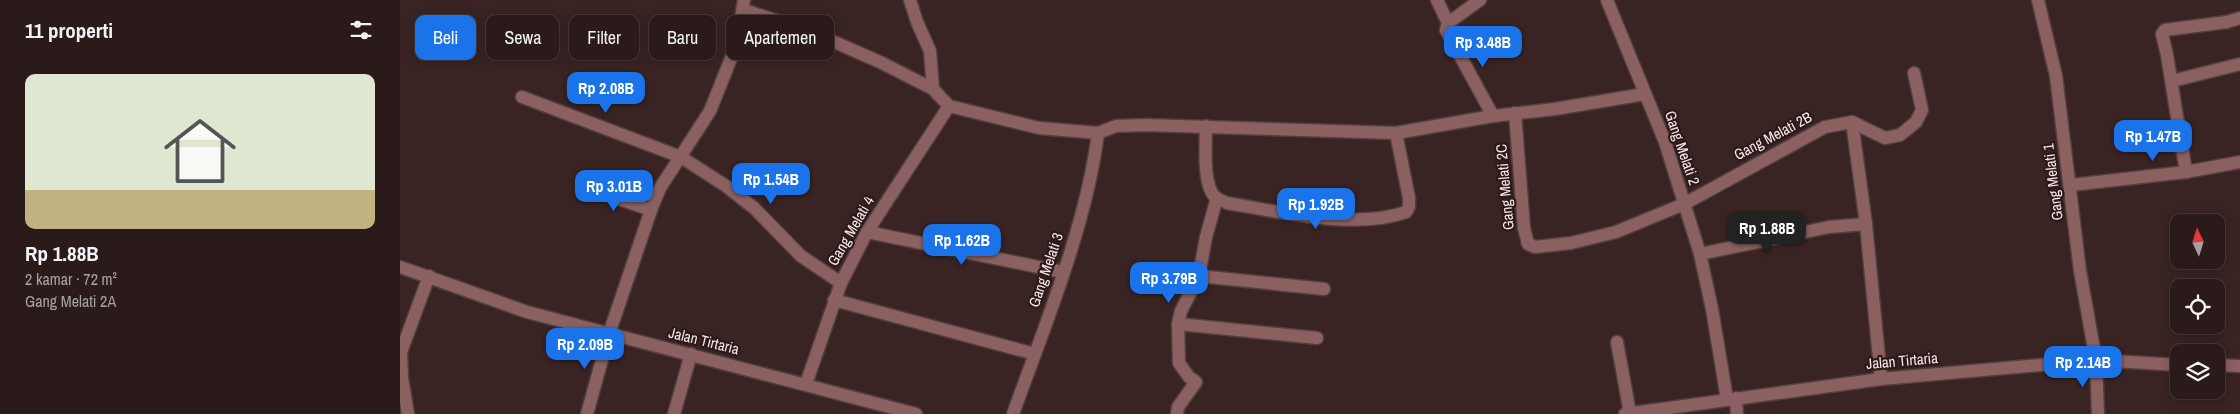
<!DOCTYPE html>
<html lang="id">
<head>
<meta charset="utf-8">
<style>
  :root { --surface:#2b1a1a; --page:#372727; --text:#f1f3f6; --muted:#a6a1a2; --line:#473839; --accent:#1a73e8 }
  body { margin:0; font-family:"Archivo Narrow",sans-serif; background:var(--page); color:var(--text); height:100vh; display:flex; flex-direction:column; font-size:19px; white-space:nowrap }
  * { box-sizing:border-box; margin:0 }
  p { font-size:16px; color:var(--muted) }
  .icon { flex:none; width:28px; height:28px; fill:none; stroke:currentColor; stroke-width:2; stroke-linecap:round; stroke-linejoin:round }
  .map { position:relative; flex:1; overflow:hidden }
  .sheet { display:flex; flex-direction:column; background:var(--surface); width:400px }
  .sheet>* { flex:none }
  .top-card { position:absolute; left:15px; top:15px; width:475px; height:45px; display:flex; gap:10px }
  .needle { width:32px; rotate:356deg }
  .controls { position:absolute; left:1770px; top:214px; display:grid; gap:10px }
  .controls a { display:grid; place-items:center; width:55px; height:55px; border-radius:10px; background:var(--surface); box-shadow:0 2px 12px #0003,0 0 0 1px var(--line); font-size:25px }
  .price { position:absolute; translate:-50% -42px; padding:0 11px; border-radius:10px; background:var(--accent); color:#fff; font-size:16px; line-height:32px; filter:drop-shadow(0 1px 2px #0008) }
  .price::after { content:''; position:absolute; left:50%; top:30px; width:15px; height:11px; margin-left:-8px; background:inherit; clip-path:polygon(0 0,100% 0,50% 100%) }
  .price.active { background:#222; color:#fff }
  ul { padding:0; list-style:none }
  li { display:grid; align-content:center; gap:10px; height:265px; padding:0 25px }
  li+li { border-top:1px solid var(--line) }
  li span { display:grid; place-items:center; height:155px; border-radius:10px; color:#555 }
  li>.icon { margin-inline-start:auto }
  span .icon { width:90px; height:90px; fill:#fffc; stroke-width:1 }
  li b { font-size:21px }
  h2 { display:flex; justify-content:space-between; align-items:center; height:60px; padding:0 25px; font-size:21px }
  .pill { padding:0 18px; border-radius:10px; background:var(--surface); box-shadow:0 2px 12px #0003,0 0 0 1px var(--line); font-size:18px; line-height:45px }
  .pill.active { background:var(--accent); color:#fff }
  main { display:flex; flex:1; min-height:0 }
  .map>svg:first-child { display:block }
  .lines { fill:none; stroke-linecap:round; stroke-linejoin:round }
  .minor-casing { stroke:#543e3e; stroke-width:15 }
  .tertiary-casing { stroke:#543e3e; stroke-width:15 }
  .minor { stroke:#8b6061; stroke-width:12 }
  .tertiary { stroke:#8b6061; stroke-width:12 }
  .labels { text-anchor:middle; stroke-width:4.5; stroke-linejoin:round; paint-order:stroke }
  .street-label { font-size:15px; fill:#f7e7e7; stroke:#2e191a }
</style>
</head>
<body>
<main>
<section class="sheet">
<h2>11 properti<svg class="icon" aria-label="filters" viewBox="0 0 24 24"><path d="M4 7h16M4 17h16"/><circle cx="9" cy="7" r="2"/><circle cx="15" cy="17" r="2"/></svg></h2>
<ul>
<li><span style="background:linear-gradient(#dfe7d0 75%,#c2b280 0)"><svg class="icon" aria-label="home" viewBox="0 0 24 24"><path d="M3 11l9-7 9 7M6 9v11h12V9"/></svg></span><div><b>Rp 1.88B</b><p>2 kamar · 72 m²</p><p>Gang Melati 2A</p></div></li>
</ul>
</section>
<div class="map">
<svg width="1840" height="414" viewBox="0 0 1840 414">
  <rect width="100%" height="100%" fill="#392323"/>
  <g class="lines">
    <g class="minor-casing">
      <g id="minor">
        <path d="M510 0 517 22 530 51 533 89"/>
        <path d="M1037 0 1048 23 1046 30 1093 116"/>
        <path d="M1207 0 1265 142 1300 254 1312 309 1327 399"/>
        <path d="M1638 0 1656 76 1680 271 1696 360 1698 414"/>
        <path d="M344 10 414 33 482 63 533 89 549 106 639 128 698 133 716 126 746 125 996 133 1093 116 1155 109 1245 94"/>
        <path d="M1048 23 1080 0"/>
        <path d="M1772 81 1840 64"/>
        <path d="M122 97 281 157 326 186 354 208 401 256 441 283"/>
        <path d="M1115 113 1124 228 1128 244 1135 247 1171 243 1216 232 1284 204 1425 127 1452 122 1485 138 1500 135 1516 122 1522 110 1514 73"/>
        <path d="M1452 122 1466 224"/>
        <path d="M806 126C806 144 802 186 816 198 819 200 824 201 827 203 879 212 956 230 1006 212L1009 207V198L996 133"/>
        <path d="M1786 172 1767 55 1762 34 1765 30 1827 22 1840 18"/>
        <path d="M1671 185 1786 172 1840 162"/>
        <path d="M185 187 251 210"/>
        <path d="M467 232 663 272"/>
        <path d="M1300 254 1429 227 1466 224 1481 379"/>
        <path d="M799 276 924 289"/>
        <path d="M434 300 635 354"/>
        <path d="M778 324 917 338"/>
        <path d="M1217 342 1230 413"/>
        <path d="M406 384 441 283 467 232 549 106"/>
        <path d="M1336 398 1337 414"/>
        <path d="M8 414 2 378 1 352 29 276"/>
        <path d="M187 414 209 334 251 210 260 188 310 111 336 46 344 0"/>
        <path d="M274 414 291 354"/>
        <path d="M613 414C645 325 686 227 698 133"/>
        <path d="M777 414 778 407 796 382 789 377 779 363 778 324 781 311 799 276 806 237 817 198"/>
      </g>
    </g>
    <g class="tertiary-casing">
      <g id="tertiary">
        <path d="M0 267 127 312 516 414"/>
        <path d="M1816 365 1840 366"/>
        <path d="M1225 414 1481 379 1696 360 1779 365"/>
      </g>
    </g>
    <use href="#minor" class="minor"/>
    <use href="#tertiary" class="tertiary"/>
  </g>
  <g class="labels">
    <g class="street-label">
      <text transform="translate(1373 136) rotate(-28)" y="5">Gang Melati 2B</text>
      <text transform="translate(1282 148) rotate(71)" y="5">Gang Melati 2</text>
      <text transform="translate(1653 182) rotate(-97)" y="5">Gang Melati 1</text>
      <text transform="translate(1105 187) rotate(-95)" y="5">Gang Melati 2C</text>
      <text transform="translate(451 231) rotate(-60)" y="5">Gang Melati 4</text>
      <text transform="translate(646 270) rotate(-71)" y="5">Gang Melati 3</text>
      <text transform="translate(304 341) rotate(14)" y="5">Jalan Tirtaria</text>
      <text transform="translate(1502 361) rotate(-5)" y="5">Jalan Tirtaria</text>
    </g>
  </g>
</svg>
<div class="controls">
<a><svg class="needle" viewBox="-14 -14 28 28"><path d="M0-13l5 13h-10z" fill="#e53935"/><path d="M0 13l5-13h-10z" fill="#a6a1a2"/></svg></a>
<a><svg class="icon" aria-label="locate" viewBox="0 0 24 24"><circle cx="12" cy="12" r="6"/><path d="M12 2v4M12 18v4M2 12h4M18 12h4"/></svg></a>
<a><svg class="icon" aria-label="layers" viewBox="0 0 24 24"><path d="M12 4l9 5-9 5-9-5zM3 14l9 5 9-5"/></svg></a>
</div>
<b class="price" style="left:1083px;top:68px">Rp 3.48B</b>
<b class="price" style="left:206px;top:114px">Rp 2.08B</b>
<b class="price" style="left:1753px;top:162px">Rp 1.47B</b>
<b class="price" style="left:371px;top:205px">Rp 1.54B</b>
<b class="price" style="left:214px;top:212px">Rp 3.01B</b>
<b class="price" style="left:916px;top:230px">Rp 1.92B</b>
<b class="price active" style="left:1367px;top:254px">Rp 1.88B</b>
<b class="price" style="left:562px;top:266px">Rp 1.62B</b>
<b class="price" style="left:769px;top:304px">Rp 3.79B</b>
<b class="price" style="left:185px;top:370px">Rp 2.09B</b>
<b class="price" style="left:1683px;top:388px">Rp 2.14B</b>
<div class="top-card">
<a class="pill active">Beli</a>
<a class="pill">Sewa</a>
<a class="pill">Filter</a>
<a class="pill">Baru</a>
<a class="pill">Apartemen</a>
</div>
</div>
</main>
</body>
</html>
